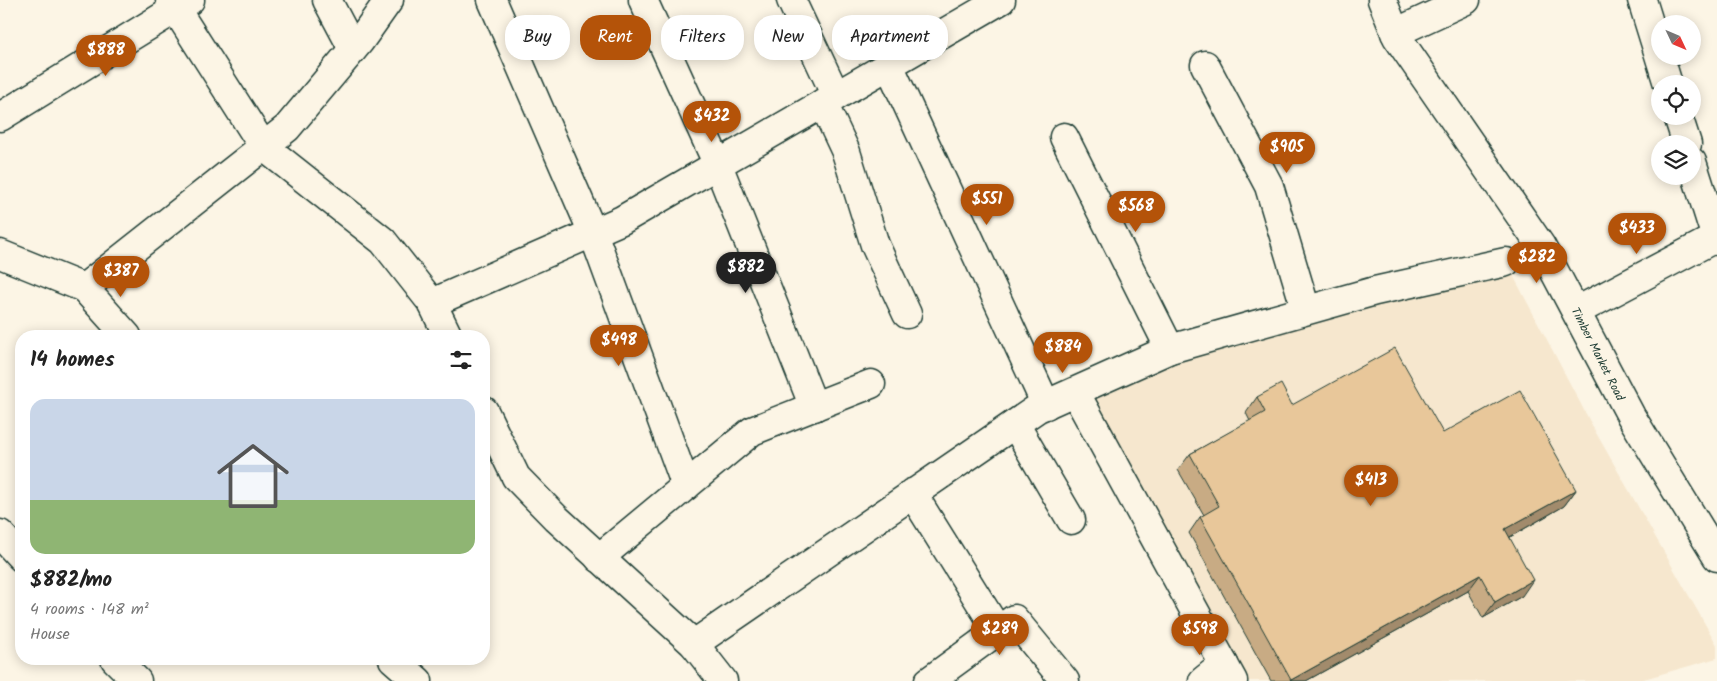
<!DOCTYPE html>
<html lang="en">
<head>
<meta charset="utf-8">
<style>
  :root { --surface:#fff; --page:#f2f2f2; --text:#222; --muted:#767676; --line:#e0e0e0; --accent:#b45309 }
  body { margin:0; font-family:Kalam,sans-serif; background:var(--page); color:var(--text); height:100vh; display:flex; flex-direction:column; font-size:19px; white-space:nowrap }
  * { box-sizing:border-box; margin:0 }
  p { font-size:16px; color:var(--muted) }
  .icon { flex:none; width:28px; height:28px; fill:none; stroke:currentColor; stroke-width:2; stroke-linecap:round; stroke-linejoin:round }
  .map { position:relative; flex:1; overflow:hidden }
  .drawer { position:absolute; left:15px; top:330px; width:475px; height:335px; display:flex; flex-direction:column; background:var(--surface); border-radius:20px; box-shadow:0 2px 12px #0003 }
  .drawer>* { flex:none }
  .banner { position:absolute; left:505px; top:15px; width:475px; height:45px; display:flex; gap:10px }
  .needle { width:32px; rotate:134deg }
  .controls { position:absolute; left:1651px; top:15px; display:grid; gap:10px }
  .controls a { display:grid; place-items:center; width:50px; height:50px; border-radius:50%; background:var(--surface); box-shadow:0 2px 12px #0003; font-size:25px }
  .price { position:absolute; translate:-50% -42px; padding:0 11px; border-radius:18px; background:var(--accent); color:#fff; font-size:16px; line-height:32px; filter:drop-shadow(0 1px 2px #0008) }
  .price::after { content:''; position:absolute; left:50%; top:30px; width:15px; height:11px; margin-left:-8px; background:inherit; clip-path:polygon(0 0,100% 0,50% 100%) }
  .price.current { background:#222; color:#fff }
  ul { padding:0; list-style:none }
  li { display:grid; align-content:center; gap:10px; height:265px; padding:0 15px }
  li+li { border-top:1px solid var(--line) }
  li span { display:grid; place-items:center; height:155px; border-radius:15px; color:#555 }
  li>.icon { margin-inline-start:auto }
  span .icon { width:90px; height:90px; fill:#fffc; stroke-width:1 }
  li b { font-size:21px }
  h2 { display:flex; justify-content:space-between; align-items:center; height:60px; padding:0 15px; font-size:21px }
  .chip { padding:0 18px; border-radius:20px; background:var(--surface); box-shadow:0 2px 12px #0003; font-size:18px; line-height:45px }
  .chip.current { background:var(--accent); color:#fff }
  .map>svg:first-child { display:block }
  .built { fill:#f6e7ce }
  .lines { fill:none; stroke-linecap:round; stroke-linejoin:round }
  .minor-casing { stroke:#1f3d34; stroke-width:31 }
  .minor { stroke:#fcf5e5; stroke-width:28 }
  .wall { fill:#c8ab84; stroke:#1f3d34 }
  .shaded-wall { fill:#a28b6c; stroke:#1f3d34 }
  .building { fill:#e8c79a; stroke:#1f3d34 }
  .labels { text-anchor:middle; stroke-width:4.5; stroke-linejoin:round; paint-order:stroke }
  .street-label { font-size:12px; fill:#1f3d34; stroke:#fcf5e5 }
</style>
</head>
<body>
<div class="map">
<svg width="1717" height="681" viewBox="0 0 1717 681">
  <rect width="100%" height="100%" fill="#fcf5e5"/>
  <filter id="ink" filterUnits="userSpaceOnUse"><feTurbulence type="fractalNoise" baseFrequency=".02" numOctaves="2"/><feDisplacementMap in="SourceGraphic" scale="10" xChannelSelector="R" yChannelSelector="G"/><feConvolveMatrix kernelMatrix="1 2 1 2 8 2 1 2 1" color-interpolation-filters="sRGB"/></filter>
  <g filter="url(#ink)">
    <path class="built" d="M1506 262 1595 431 1717 645V658L1637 681H1233L1075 392Z"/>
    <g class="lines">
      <g class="minor-casing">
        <g id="minor">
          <path d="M170 0 263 146 383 241 432 303 448 336"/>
          <path d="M327 0 353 49"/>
          <path d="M492 0 593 233 686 486"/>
          <path d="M643 0 718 165 814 407"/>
          <path d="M791 0 836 96"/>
          <path d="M1382 0 1397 37 1541 246 1631 416 1717 557"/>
          <path d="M1642 0 1668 84"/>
          <path d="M1395 33 1466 0"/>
          <path d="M889 65 1046 405"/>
          <path d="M1205 65 1269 186 1306 310"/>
          <path d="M823 103 846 152 875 245 907 314"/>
          <path d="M1678 116 1687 144"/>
          <path d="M0 117 190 0"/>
          <path d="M1064 137 1170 349"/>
          <path d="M1692 162 1717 241"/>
          <path d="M0 254 84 288 287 128 360 41 389 0"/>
          <path d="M84 288 127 336"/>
          <path d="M432 303 622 220 1001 0"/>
          <path d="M1577 311 1717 237"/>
          <path d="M1075 392 1233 681"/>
          <path d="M484 411 516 477 556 518 694 644 723 681"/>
          <path d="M1015 424 1071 520"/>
          <path d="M912 493 998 631"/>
          <path d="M0 534 21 557"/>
          <path d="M599 558 752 431 871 384"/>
          <path d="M694 644 1038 408 1170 349 1375 291 1506 262"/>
          <path d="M115 659 137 681"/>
          <path d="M393 659 418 681"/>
          <path d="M929 681 1014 619 1065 681"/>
          <path d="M1203 681 1224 664"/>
        </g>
      </g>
      <use href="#minor" class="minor"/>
    </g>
    <path class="wall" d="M1257 397 1292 405 1443 433 1576 490 1564 506 1510 537 1522 596 1483 618 1468 591 1306 681H1271L1189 533 1200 517 1204 515 1178 470 1190 454 1250 421 1246 413Z"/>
    <g class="shaded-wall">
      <path d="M1576 490 1564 506 1494 546 1505 529Z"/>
      <path d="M1480 575 1468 591 1306 681H1290L1291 680Z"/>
      <path d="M1533 580 1522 596 1483 618 1495 602Z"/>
    </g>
    <path class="building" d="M1395 348 1443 433 1520 390 1576 490 1505 529 1533 580 1495 602 1480 575 1291 680 1200 517 1219 506 1190 454 1265 412 1257 397 1281 384 1292 405Z"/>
  </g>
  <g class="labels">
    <g class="street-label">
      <text transform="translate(1598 354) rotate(63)" y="4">Timber Market Road</text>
    </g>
  </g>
</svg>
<div class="controls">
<a><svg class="needle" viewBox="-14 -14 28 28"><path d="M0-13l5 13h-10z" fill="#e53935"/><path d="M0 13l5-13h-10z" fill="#767676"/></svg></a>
<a><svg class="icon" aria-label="locate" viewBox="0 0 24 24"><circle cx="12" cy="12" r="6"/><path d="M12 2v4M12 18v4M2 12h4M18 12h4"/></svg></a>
<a><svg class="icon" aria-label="layers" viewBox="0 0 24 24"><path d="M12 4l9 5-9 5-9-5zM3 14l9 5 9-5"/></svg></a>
</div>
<b class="price" style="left:106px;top:77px">$888</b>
<b class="price" style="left:712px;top:143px">$432</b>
<b class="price" style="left:1287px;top:174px">$905</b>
<b class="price" style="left:987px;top:226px">$551</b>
<b class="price" style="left:1136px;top:233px">$568</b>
<b class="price" style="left:1637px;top:255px">$433</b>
<b class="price" style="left:1537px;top:284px">$282</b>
<b class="price current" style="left:746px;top:294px">$882</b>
<b class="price" style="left:121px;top:298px">$387</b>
<b class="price" style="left:619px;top:367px">$498</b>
<b class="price" style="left:1063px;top:374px">$884</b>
<b class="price" style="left:1371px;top:507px">$413</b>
<b class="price" style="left:1000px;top:656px">$289</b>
<b class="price" style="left:1200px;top:656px">$598</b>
<div class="banner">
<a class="chip">Buy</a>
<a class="chip current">Rent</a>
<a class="chip">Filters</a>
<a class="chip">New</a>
<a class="chip">Apartment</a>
</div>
<section class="drawer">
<h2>14 homes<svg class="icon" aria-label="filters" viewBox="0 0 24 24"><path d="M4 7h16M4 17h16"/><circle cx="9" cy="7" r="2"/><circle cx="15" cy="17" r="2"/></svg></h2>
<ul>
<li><span style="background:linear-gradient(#c9d6e8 65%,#8fb573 0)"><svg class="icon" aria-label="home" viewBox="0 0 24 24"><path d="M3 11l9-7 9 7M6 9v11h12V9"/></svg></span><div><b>$882/mo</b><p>4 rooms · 148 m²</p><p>House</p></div></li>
</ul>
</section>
</div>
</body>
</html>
